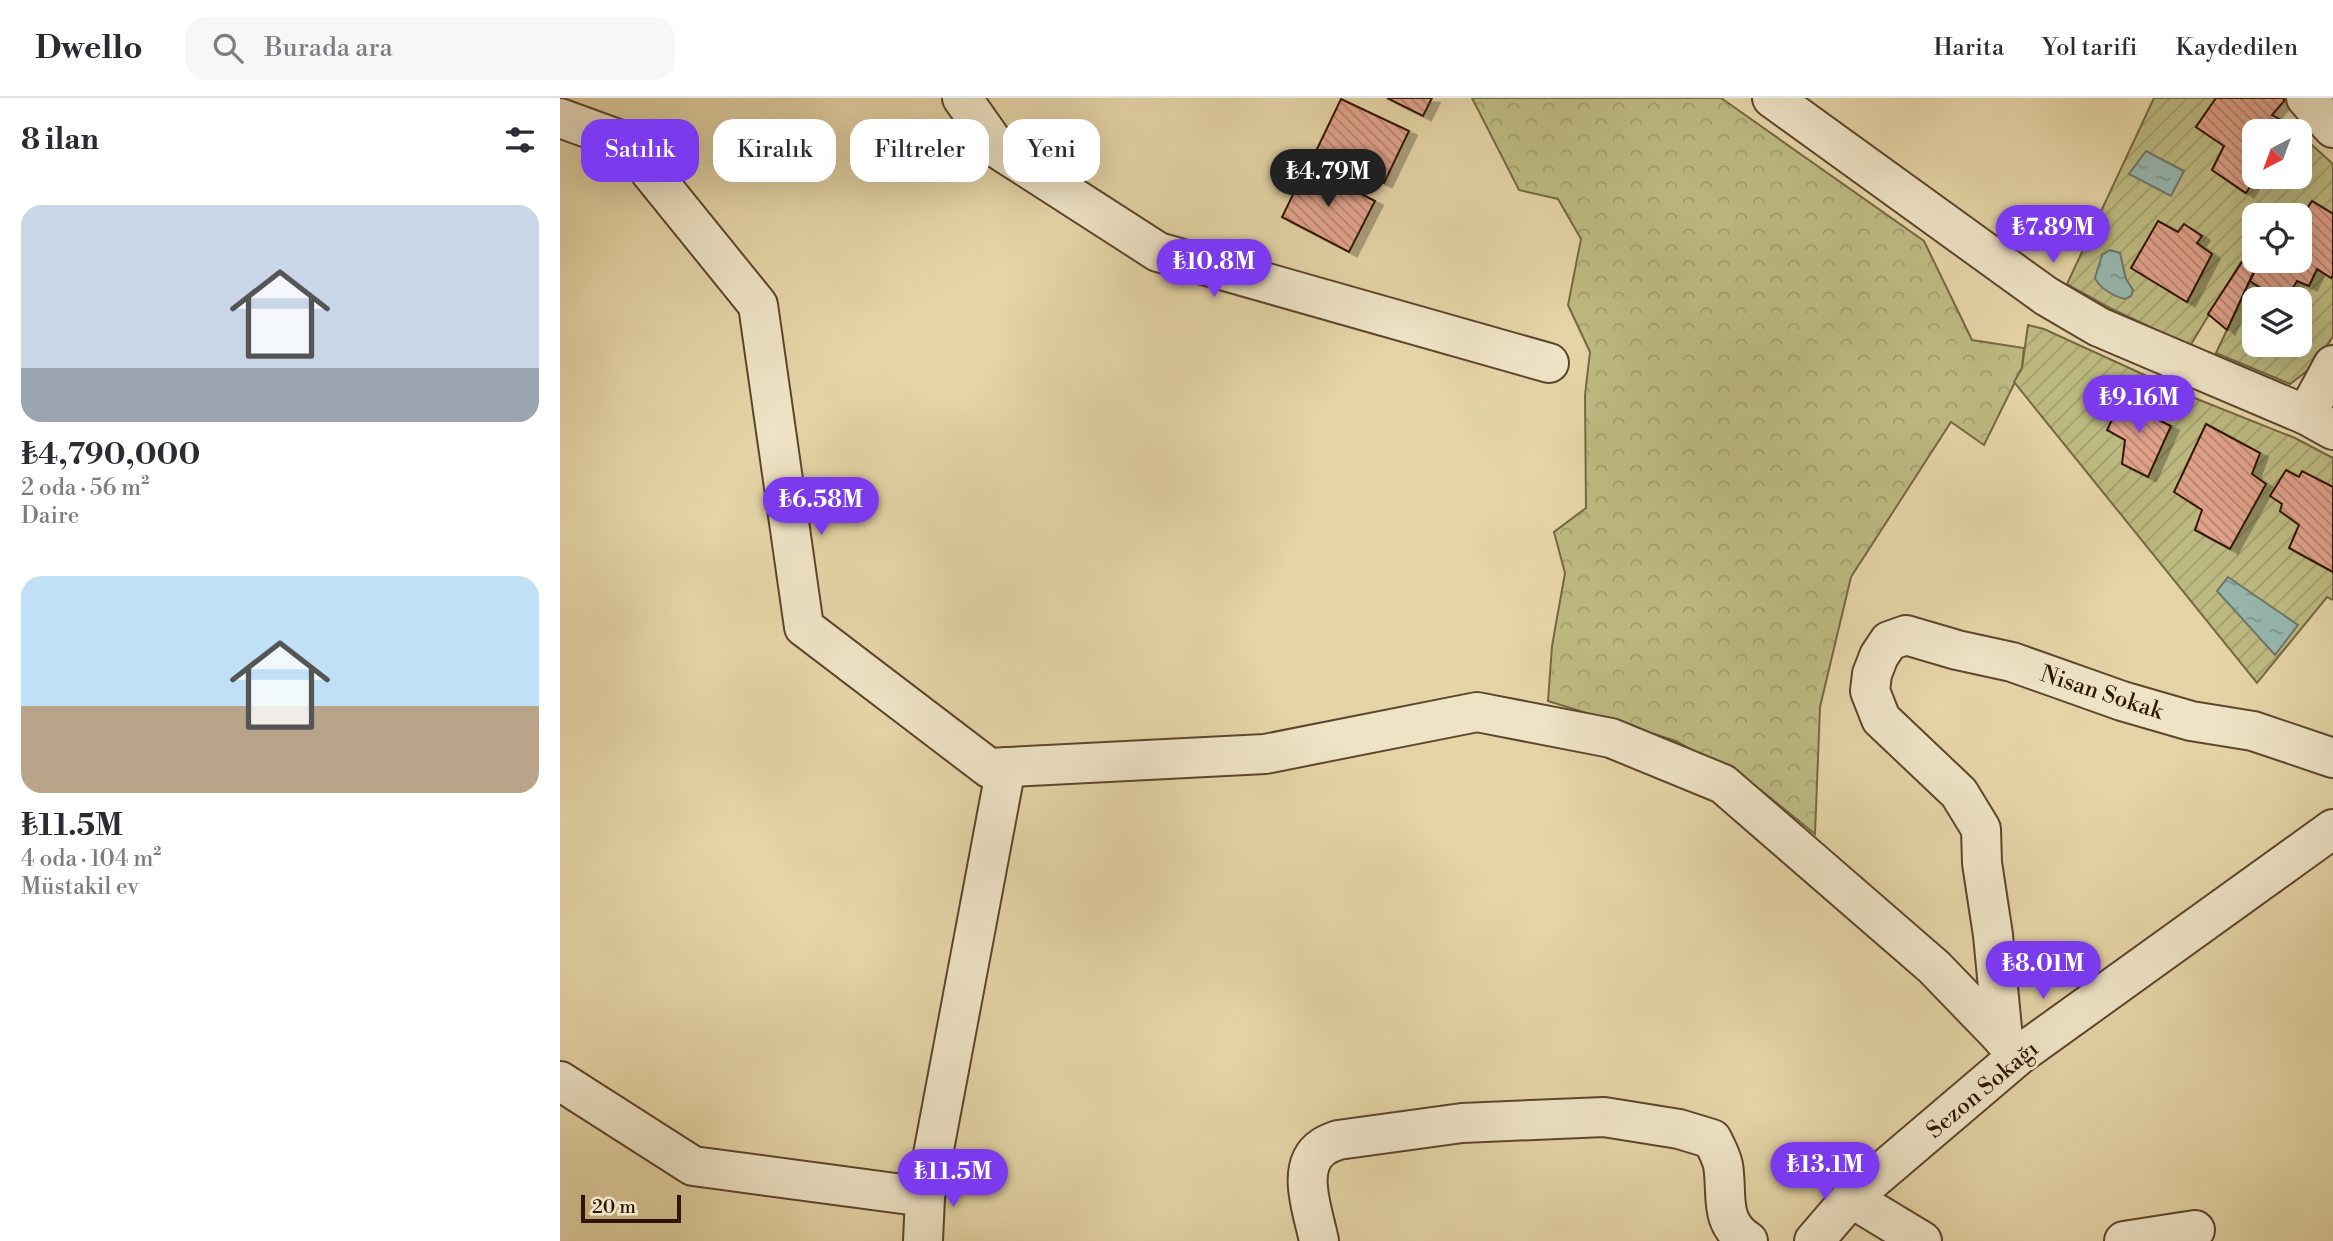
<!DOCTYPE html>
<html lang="tr">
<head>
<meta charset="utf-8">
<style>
  :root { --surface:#fff; --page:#f7f7f7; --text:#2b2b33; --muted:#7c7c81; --line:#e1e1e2; --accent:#7c3aed }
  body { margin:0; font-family:"Libre Bodoni",serif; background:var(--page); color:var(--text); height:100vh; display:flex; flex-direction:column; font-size:26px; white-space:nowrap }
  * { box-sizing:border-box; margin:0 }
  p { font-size:23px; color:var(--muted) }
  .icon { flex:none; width:38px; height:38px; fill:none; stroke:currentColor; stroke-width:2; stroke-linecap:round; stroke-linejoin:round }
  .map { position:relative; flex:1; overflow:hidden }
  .details { display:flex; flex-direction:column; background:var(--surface); width:560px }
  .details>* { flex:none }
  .guide { position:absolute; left:21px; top:21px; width:665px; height:63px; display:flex; gap:14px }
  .needle { width:46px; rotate:221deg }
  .buttons { position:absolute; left:1682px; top:21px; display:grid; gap:14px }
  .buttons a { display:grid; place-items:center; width:70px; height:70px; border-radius:14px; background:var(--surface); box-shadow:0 7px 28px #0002; font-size:35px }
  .scale { position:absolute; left:21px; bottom:18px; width:100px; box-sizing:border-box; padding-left:7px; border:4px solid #301705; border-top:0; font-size:19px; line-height:24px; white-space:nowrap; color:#301705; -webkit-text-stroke:5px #eee3c5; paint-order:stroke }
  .price { position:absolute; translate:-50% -60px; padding:0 16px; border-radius:24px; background:var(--accent); color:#fff; font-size:23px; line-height:46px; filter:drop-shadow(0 2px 4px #0008) }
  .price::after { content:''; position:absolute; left:50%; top:42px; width:21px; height:16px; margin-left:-10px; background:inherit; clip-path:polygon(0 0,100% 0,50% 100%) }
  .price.current { background:#222; color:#fff }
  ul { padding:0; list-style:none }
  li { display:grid; align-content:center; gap:14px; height:371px; padding:0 21px }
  li span { display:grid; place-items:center; height:217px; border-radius:21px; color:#555 }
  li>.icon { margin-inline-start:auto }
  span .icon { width:126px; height:126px; fill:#fffc; stroke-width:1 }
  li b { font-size:30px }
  h2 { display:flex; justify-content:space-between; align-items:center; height:84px; padding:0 21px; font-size:30px }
  .chip { padding:0 24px; border-radius:21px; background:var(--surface); box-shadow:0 7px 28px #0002; font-size:24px; line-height:63px }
  .chip.current { background:var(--accent); color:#fff }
  header { display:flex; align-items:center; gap:42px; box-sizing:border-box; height:98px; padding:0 35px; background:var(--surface); border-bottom:2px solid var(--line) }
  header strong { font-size:33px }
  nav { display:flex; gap:38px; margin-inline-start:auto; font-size:24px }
  .search { width:490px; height:63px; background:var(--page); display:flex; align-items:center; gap:18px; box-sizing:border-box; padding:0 24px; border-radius:21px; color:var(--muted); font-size:26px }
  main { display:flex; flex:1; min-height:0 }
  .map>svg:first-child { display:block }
  .forest { fill:url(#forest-crowns); stroke:#766843; stroke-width:2 }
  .garden { fill:url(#garden-furrows); stroke:#766843; stroke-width:2 }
  .water { fill:url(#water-ripples); stroke:#6e776a; stroke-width:2 }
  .building { fill:url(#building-back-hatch); stroke:#301705; stroke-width:2; filter:url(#shadow) }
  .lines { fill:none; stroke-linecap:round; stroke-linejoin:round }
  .minor-casing { stroke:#5d462d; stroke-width:42 }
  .minor { stroke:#eee3c5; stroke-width:38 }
  .labels { text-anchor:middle; stroke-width:6; stroke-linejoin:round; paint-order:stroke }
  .street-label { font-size:23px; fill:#301705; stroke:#eee3c5 }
</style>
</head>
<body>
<header>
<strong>Dwello</strong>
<div class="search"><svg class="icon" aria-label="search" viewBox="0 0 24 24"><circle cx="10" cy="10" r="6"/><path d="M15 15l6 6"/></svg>Burada ara</div>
<nav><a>Harita</a><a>Yol tarifi</a><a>Kaydedilen</a></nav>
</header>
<main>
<section class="details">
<h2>8 ilan<svg class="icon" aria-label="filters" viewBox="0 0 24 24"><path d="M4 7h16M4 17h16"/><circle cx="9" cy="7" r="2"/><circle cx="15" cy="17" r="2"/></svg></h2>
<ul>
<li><span style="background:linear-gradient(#c9d6e8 75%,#9aa5b1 0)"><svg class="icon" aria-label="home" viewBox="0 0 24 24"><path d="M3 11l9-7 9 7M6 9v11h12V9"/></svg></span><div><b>₺4,790,000</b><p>2 oda · 56 m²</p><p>Daire</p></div></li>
<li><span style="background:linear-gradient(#bfe0f5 60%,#b9a48a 0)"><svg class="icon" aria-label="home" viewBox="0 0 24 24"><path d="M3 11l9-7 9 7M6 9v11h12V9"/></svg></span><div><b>₺11.5M</b><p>4 oda · 104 m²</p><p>Müstakil ev</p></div></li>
</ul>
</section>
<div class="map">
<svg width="1773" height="1143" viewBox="0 0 1773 1143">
  <defs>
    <pattern id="forest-crowns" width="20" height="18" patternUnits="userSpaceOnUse" patternTransform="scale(1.75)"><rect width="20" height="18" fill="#bdba81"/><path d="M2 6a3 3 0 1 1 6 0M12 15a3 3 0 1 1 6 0" fill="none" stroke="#a39f6e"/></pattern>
    <pattern id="garden-furrows" width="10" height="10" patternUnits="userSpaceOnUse" patternTransform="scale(1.75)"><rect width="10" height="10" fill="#bdba81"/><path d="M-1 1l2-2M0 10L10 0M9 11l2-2" fill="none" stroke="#a39f6e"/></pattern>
    <pattern id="water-ripples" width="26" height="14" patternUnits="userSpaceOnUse" patternTransform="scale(1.75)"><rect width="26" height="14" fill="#97b7ae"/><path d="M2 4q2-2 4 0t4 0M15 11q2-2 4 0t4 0" fill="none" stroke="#7c948c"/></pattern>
    <pattern id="building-back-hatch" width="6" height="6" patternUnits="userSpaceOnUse" patternTransform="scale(1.75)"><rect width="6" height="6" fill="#e1a38c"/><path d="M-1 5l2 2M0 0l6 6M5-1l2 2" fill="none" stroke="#b78470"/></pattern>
    <filter id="shadow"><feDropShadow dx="8" dy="4.5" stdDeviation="0" flood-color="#0004"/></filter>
  </defs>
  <rect width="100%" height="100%" fill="#e5d4a6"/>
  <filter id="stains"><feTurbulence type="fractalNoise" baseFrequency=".00286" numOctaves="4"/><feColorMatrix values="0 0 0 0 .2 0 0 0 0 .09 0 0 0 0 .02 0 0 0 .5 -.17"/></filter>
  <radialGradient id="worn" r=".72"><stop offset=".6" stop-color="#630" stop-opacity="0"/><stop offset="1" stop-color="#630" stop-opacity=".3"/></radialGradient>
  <path class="forest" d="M912 0H1161L1364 143 1412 242 1464 250 1462 270 1424 347 1391 324 1291 479 1260 609 1255 736 1197 689 1116 643 988 603 992 548 1005 475 994 434 1026 410 1025 297 1030 254 1008 207 1021 141 998 101 959 92Z"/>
  <g class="garden">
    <path d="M1594 0H1656L1636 29 1664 48 1652 72 1685 95 1696 79H1740V36L1773 66V116L1752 103 1741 121 1740 117 1728 114 1726 117H1694V163H1700L1694 173 1681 164 1630 248 1552 211 1507 186Z"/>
    <path d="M1757 171 1771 180 1773 177V238L1756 266 1730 286 1656 255 1690 183 1717 201H1694V247H1740V201H1726L1737 183 1749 188Z"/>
    <path d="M1468 227 1484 231 1637 301 1735 340 1773 360V502L1767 499 1697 585 1454 284 1462 270Z"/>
  </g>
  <g class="water">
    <path d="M1586 53 1624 73 1611 98 1569 76Z"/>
    <path d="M1550 152 1560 155 1566 181 1573 192 1571 198 1565 201C1555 199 1539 190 1535 180L1542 157Z"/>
    <path d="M1668 479 1738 527 1715 557 1657 493Z"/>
  </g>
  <g class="building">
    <path d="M827 0H872L863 18Z"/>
    <path d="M1656 0H1722L1725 2 1712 17 1730 27 1726 33H1694V79H1696L1686 95 1652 72 1664 48 1636 29Z"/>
    <path d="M781 1 849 33 824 85 756 53Z"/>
    <path d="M747 68 815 103 789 154 722 119Z"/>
    <path d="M1752 103 1773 116V177L1771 180 1757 171 1749 188 1737 183 1726 201H1717L1690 183 1700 163H1740V120L1741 121Z"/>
    <path d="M1598 123 1618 134 1624 126 1642 138 1637 145 1652 156 1627 204 1571 170Z"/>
    <path d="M1682 164 1694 173 1667 232 1648 216Z"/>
    <path d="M1575 301 1598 313 1596 321 1611 328 1588 379 1562 366 1565 342 1547 332 1561 303 1572 310Z"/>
    <path d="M1646 326 1700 355 1692 376 1706 386 1670 451 1635 432 1642 412 1614 394Z"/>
    <path d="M1726 372 1739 379 1742 373 1773 389V474L1729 450 1739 427 1720 413 1722 406 1710 398Z"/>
  </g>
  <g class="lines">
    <g class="minor-casing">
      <g id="minor">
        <path d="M402 0 438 51 598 154 989 265"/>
        <path d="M1212 0 1486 198 1539 229 1746 317 1773 332"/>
        <path d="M1746 0 1773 30"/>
        <path d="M0 20 66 44 198 207 244 529 429 670 705 656 917 614 1051 640 1163 686 1374 869 1459 957"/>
        <path d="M1746 317 1773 267"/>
        <path d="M1443 941 1433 837 1422 765 1421 731 1399 695 1321 621 1310 593 1312 576 1319 558 1329 543 1346 537 1397 552 1452 564 1562 603 1631 623 1693 633 1773 660"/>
        <path d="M0 983 133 1068 365 1099 446 669"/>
        <path d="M1291 1100 1362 1143"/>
        <path d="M363 1143 365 1099"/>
        <path d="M759 1143C754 1116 734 1068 763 1049 767 1046 773 1044 778 1042L902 1025 1044 1019 1119 1031 1152 1041C1156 1049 1161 1058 1163 1067 1168 1097 1158 1124 1188 1143"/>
        <path d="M1254 1143 1291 1100 1459 957 1773 731"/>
        <path d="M1564 1143 1635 1132"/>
      </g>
    </g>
    <use href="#minor" class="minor"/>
  </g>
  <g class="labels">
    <g class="street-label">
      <text transform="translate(1542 594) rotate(18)" y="8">Nisan Sokak</text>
      <text transform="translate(1422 991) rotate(-40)" y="8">Sezon Sokağı</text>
    </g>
  </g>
  <rect width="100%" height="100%" filter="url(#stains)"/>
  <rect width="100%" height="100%" fill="url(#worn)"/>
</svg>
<div class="buttons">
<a><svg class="needle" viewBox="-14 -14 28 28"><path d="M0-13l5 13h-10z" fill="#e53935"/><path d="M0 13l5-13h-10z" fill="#7c7c81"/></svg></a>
<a><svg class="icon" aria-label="locate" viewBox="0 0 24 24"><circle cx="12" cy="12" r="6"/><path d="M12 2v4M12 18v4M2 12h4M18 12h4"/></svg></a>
<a><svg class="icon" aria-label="layers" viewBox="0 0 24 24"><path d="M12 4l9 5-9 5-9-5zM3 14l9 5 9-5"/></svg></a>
</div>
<div class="scale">20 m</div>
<b class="price current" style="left:768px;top:111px">₺4.79M</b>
<b class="price" style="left:1493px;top:167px">₺7.89M</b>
<b class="price" style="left:654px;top:201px">₺10.8M</b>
<b class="price" style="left:1579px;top:337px">₺9.16M</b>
<b class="price" style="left:261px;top:439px">₺6.58M</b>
<b class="price" style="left:1483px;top:903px">₺8.01M</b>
<b class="price" style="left:1265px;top:1104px">₺13.1M</b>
<b class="price" style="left:393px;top:1111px">₺11.5M</b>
<div class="guide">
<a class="chip current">Satılık</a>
<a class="chip">Kiralık</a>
<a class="chip">Filtreler</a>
<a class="chip">Yeni</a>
</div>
</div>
</main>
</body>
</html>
